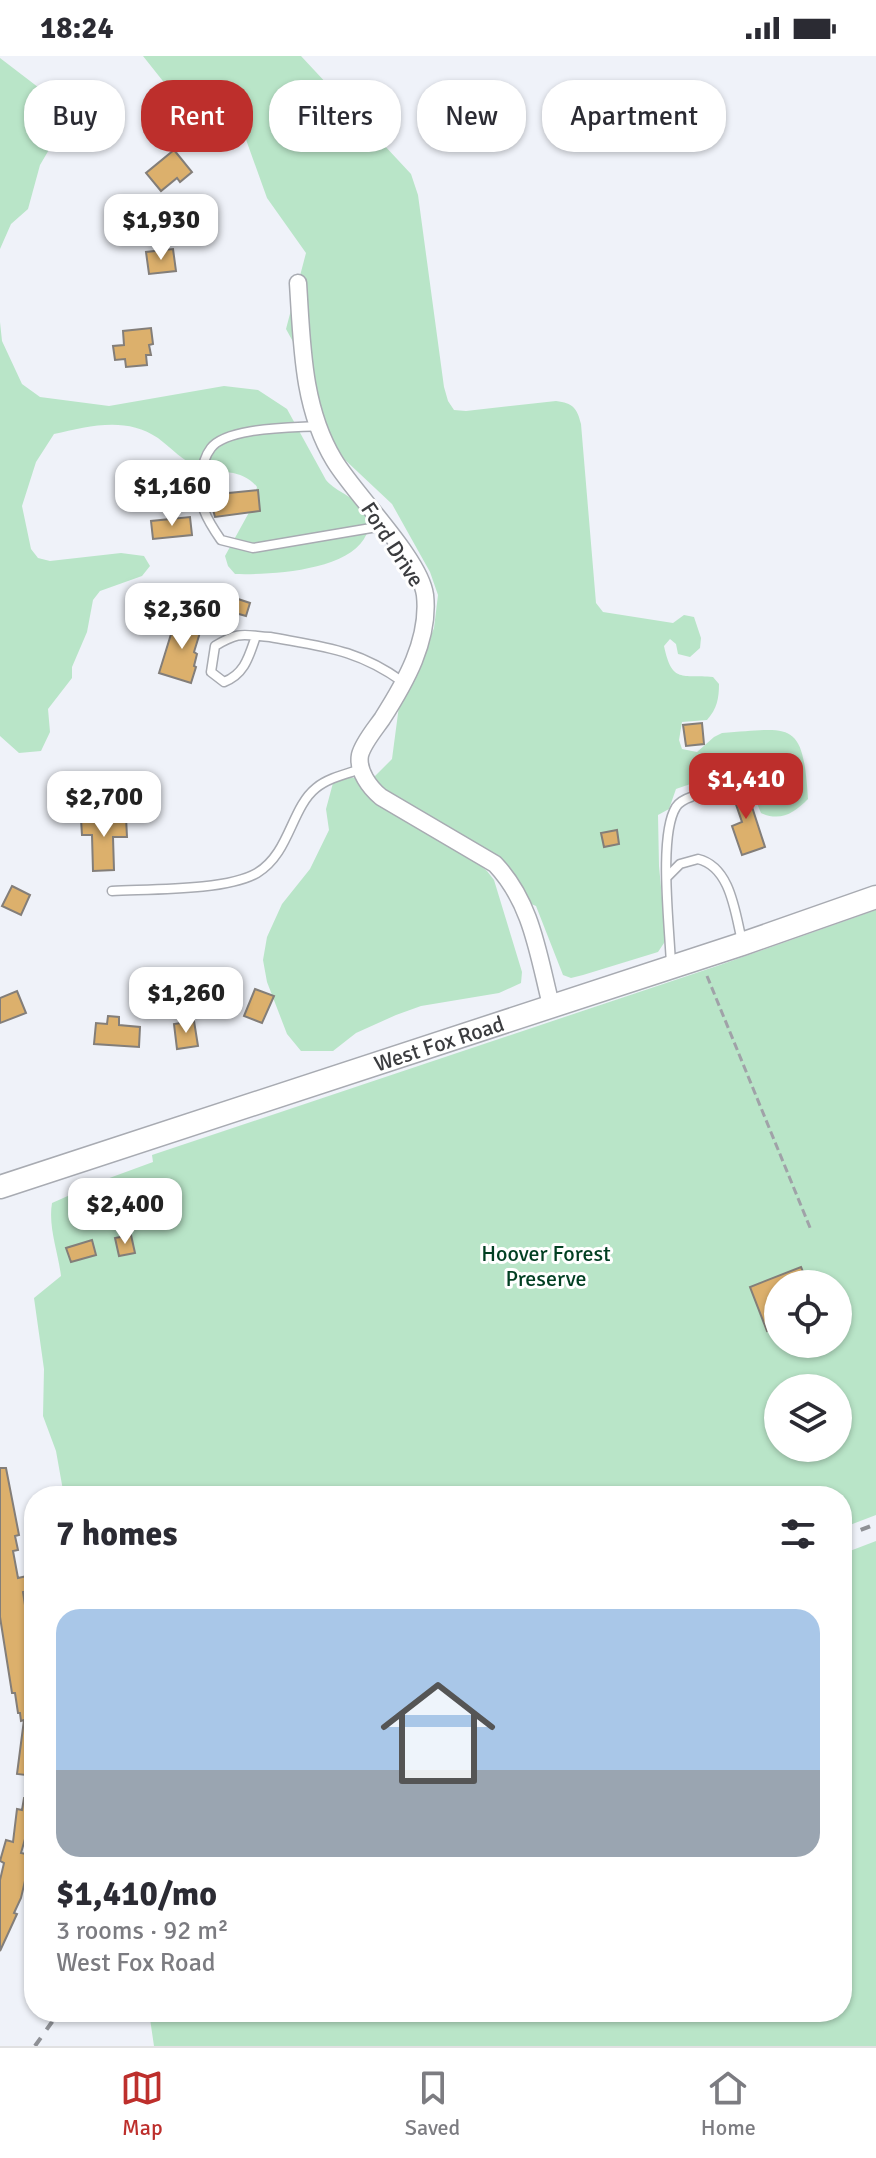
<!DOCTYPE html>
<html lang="en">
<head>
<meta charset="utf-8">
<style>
  :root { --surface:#fff; --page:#f7f7f7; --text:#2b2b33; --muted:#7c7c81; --line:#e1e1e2; --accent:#bd2f2c }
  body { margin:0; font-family:Signika,sans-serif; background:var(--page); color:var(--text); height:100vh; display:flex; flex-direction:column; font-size:30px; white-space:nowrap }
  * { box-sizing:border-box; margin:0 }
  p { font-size:26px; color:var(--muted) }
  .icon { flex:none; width:44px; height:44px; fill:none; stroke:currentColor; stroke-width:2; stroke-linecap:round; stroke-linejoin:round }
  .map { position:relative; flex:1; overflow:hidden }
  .drawer { position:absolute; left:24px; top:1430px; width:828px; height:536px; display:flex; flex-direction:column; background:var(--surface); border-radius:32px; box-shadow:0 2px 6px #0004 }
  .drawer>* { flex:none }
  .hud { position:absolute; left:24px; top:24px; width:828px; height:72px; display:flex; gap:16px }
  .buttons { position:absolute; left:764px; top:1214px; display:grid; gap:16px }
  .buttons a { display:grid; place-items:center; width:88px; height:88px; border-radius:50%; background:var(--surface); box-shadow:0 2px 6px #0004; font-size:40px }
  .price { position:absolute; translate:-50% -68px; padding:0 18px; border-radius:16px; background:#fff; color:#222; font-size:26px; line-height:52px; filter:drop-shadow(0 2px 4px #0008) }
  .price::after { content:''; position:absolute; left:50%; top:48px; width:24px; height:18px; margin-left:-12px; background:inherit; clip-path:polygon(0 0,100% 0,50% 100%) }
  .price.on { background:var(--accent); color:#fff }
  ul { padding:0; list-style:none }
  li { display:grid; align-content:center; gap:16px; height:424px; padding:0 32px }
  li span { display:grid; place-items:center; height:248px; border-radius:24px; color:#555 }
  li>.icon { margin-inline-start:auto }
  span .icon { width:144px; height:144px; fill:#fffc; stroke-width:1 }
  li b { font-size:34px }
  h2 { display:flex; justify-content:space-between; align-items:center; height:96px; padding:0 32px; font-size:34px }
  .tag { padding:0 28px; border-radius:32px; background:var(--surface); box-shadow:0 2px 6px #0004; font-size:28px; line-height:72px }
  .tag.on { background:var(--accent); color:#fff }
  .status { display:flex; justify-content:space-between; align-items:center; height:56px; padding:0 40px; background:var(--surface); direction:ltr }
  .status svg { height:22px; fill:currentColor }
  .menu { display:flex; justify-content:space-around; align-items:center; height:112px; border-top:2px solid var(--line); background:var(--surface); font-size:22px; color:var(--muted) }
  .menu a { display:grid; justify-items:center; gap:4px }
  .menu .on { color:var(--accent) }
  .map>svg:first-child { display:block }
  .green { fill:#b9e5c8; fill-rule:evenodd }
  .building { fill:#dcb06c; stroke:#837e79; stroke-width:2 }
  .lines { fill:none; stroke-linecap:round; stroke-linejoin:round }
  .service-casing { stroke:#a8abb2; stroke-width:11 }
  .minor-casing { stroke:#a8abb2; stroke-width:19 }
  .tertiary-casing { stroke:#a8abb2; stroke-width:25 }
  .path { stroke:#a0a2a8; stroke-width:3; stroke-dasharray:8 4; stroke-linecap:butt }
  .service { stroke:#fff; stroke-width:8 }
  .minor { stroke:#fff; stroke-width:16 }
  .tertiary { stroke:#fff; stroke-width:22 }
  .rail { stroke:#8e9095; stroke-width:4; stroke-dasharray:10 10; stroke-linecap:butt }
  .labels { text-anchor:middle; stroke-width:6; stroke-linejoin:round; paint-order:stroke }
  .street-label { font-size:22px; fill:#3b3c3f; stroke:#fff }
  .park-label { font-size:22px; fill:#013f22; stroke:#fff }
</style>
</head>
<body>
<div class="status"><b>18:24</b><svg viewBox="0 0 49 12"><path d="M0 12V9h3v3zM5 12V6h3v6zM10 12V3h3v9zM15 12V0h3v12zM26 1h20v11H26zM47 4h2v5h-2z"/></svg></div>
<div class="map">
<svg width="876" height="1990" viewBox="0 0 876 1990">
  <rect width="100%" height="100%" fill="#eff2f9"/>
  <g class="green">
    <path d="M143 0H301L411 118 418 139 444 331 448 345 454 354 466 355 556 345C573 347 577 352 581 368L596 547 603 556 673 567 684 559 694 561 701 582 700 592 690 601 678 598 676 588 670 583 664 590C672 628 682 618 713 621L719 628C719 642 717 653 707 664L682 666 679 684 682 693 697 696 714 681 722 677C792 672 803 663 808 743 794 757 781 766 761 757L746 721C724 715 697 726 676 733L669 753 658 759 659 810 666 884 658 896 583 919 571 922 563 919 536 850 529 847 525 837 461 794 487 815 494 824 522 916 521 927 499 937 421 950 396 959 356 977 333 995H301L287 978 267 926 263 904 267 881 282 848 310 813 329 774 326 753 333 727 346 721 365 723 375 720 392 703 399 650 415 620 434 572 438 539 430 516 392 448 343 402 316 353 307 311 286 273 306 197 267 142 244 78 236 70 193 63Z"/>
    <path d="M0 2 47 38 59 59 57 80 40 109 28 153 11 168 0 193Z"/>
    <path d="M0 266 2 285 22 328 40 341 109 350 224 330 258 334 287 353 326 424C339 439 358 440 367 460 372 469 369 474 364 483 344 515 270 519 235 518L228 510 225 500 252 451 257 431C242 412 220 418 199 411 185 407 170 391 158 382 126 360 89 370 54 378L36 406 22 450 31 493 38 502 50 505 121 497 144 500 150 510 142 520 100 535 93 544 87 576 72 611V622L48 653 50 676 41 695 19 697 0 680Z"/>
    <path d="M876 854V1459L842 1472V1440H64L56 1395 43 1360 44 1313 34 1242 61 1220C58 1195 48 1171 52 1147L104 1124 153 1106 152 1099 717 910ZM778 1228H838V1288H778ZM778 1332H838V1392H778Z"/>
    <path d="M876 1485V1990H154L149 1956H842V1498Z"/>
  </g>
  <g class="building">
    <path d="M174 94 192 116 180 126 177 122 161 135 146 117Z"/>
    <path d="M173 193 176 215 149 218 146 196Z"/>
    <path d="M151 272 153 288 149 289 151 299H146L147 309 126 311 125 303 115 304 113 290 124 289 123 275Z"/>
    <path d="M258 434 260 455 215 461 209 439Z"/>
    <path d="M190 461 192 479 153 483 151 465Z"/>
    <path d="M232 541 250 547 246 560 228 555Z"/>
    <path d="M176 562 202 570 194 596 197 598 194 610 196 611 191 627 159 617Z"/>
    <path d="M702 667 704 688 686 690 683 669Z"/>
    <path d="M743 723 765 791 742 799 732 770 742 766 729 728Z"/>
    <path d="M126 761 127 781H113L114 814 93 815 92 779H82L81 763Z"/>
    <path d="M617 774 619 788 604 791 601 777Z"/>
    <path d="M12 830 30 839 21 859 2 850Z"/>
    <path d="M255 933 274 940 262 967 244 960Z"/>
    <path d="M17 935 26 957 0 967V942Z"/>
    <path d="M108 960 119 961V969L140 971 139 991 94 988 96 967 107 968Z"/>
    <path d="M194 965 198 990 177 993 174 968Z"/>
    <path d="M131 1179 135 1197 119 1200 115 1182Z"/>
    <path d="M92 1184 96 1199 71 1206 66 1192Z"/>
    <path d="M801 1211 808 1228H778V1271L767 1275 750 1231Z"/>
    <path d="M0 1412H6L19 1479 15 1480 18 1494 13 1495 18 1522 27 1520 30 1535 23 1536 31 1588H34V1720L17 1718 24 1664 21 1665 20 1657H18L15 1637H12L0 1561Z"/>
    <path d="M24 1742 34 1743V1772H32L31 1777 27 1776 21 1797 31 1799 21 1842 14 1857 17 1858 0 1895V1824L4 1807 0 1805 6 1784 13 1786 17 1753 22 1754Z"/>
  </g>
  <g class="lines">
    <g class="service-casing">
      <g id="service">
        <path d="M319 370C292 372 227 371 211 392 204 401 203 410 201 421 196 445 207 464 221 484L253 492 383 470"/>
        <path d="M256 580C249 600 245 618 224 626L211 616 215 590C240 575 242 579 270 581 324 591 357 593 403 626"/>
        <path d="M668 820 680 808 698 803C731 811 735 857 742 885"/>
        <path d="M112 835C149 833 226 835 257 817 290 797 291 752 316 732 328 722 346 718 361 713"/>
        <path d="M671 910C670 874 658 780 676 751 680 745 685 743 691 741"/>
      </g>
    </g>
    <g class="minor-casing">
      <path id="minor" d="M298 227C302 287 302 351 334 404 354 438 420 502 425 539 430 584 405 627 382 663 375 673 363 687 360 699 357 715 370 732 381 741L495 808C532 847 538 898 551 949"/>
    </g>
    <g class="tertiary-casing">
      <g id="tertiary">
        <path id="s1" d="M0 1131 742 888 876 841"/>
      </g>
    </g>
    <path class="path" d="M707 920 811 1174"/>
    <use href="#service" class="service"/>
    <use href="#minor" class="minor"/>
    <use href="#tertiary" class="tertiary"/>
    <g class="rail">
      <path d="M842 1481 876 1468"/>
      <path d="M35 1990 59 1956"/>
    </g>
  </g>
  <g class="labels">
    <g class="street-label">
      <text transform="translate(393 488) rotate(57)" y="8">Ford Drive</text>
      <text dy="8" stroke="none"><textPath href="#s1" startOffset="462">West Fox Road</textPath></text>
    </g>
    <g class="park-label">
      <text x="546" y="1205">Hoover Forest<tspan x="546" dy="25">Preserve</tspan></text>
    </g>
  </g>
</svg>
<div class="buttons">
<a><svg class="icon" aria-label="locate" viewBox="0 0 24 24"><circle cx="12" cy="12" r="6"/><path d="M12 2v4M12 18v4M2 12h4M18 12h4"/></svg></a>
<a><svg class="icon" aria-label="layers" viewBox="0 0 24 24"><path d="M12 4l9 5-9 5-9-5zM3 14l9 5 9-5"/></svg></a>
</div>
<b class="price" style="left:161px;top:206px">$1,930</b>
<b class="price" style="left:172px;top:472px">$1,160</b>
<b class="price" style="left:182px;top:595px">$2,360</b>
<b class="price on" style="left:746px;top:765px">$1,410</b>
<b class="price" style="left:104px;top:783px">$2,700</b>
<b class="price" style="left:186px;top:979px">$1,260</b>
<b class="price" style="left:125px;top:1190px">$2,400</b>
<div class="hud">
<a class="tag">Buy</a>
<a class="tag on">Rent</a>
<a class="tag">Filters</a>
<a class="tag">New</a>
<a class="tag">Apartment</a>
</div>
<section class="drawer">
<h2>7 homes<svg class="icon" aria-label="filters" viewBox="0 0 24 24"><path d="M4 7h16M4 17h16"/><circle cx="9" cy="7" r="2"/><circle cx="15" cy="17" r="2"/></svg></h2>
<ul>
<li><span style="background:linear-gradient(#a9c7e8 65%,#9aa5b1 0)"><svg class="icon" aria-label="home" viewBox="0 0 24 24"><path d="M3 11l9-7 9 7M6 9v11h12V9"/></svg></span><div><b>$1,410/mo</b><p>3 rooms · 92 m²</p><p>West Fox Road</p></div></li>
</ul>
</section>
</div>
<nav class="menu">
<a class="on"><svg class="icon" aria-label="map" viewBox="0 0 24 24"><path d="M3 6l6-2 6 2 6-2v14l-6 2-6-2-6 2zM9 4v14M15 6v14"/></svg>Map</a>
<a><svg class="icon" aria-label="saved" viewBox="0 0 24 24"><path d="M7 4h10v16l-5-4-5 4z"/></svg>Saved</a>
<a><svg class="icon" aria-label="home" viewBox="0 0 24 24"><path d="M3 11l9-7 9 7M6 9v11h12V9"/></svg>Home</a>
</nav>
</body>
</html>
